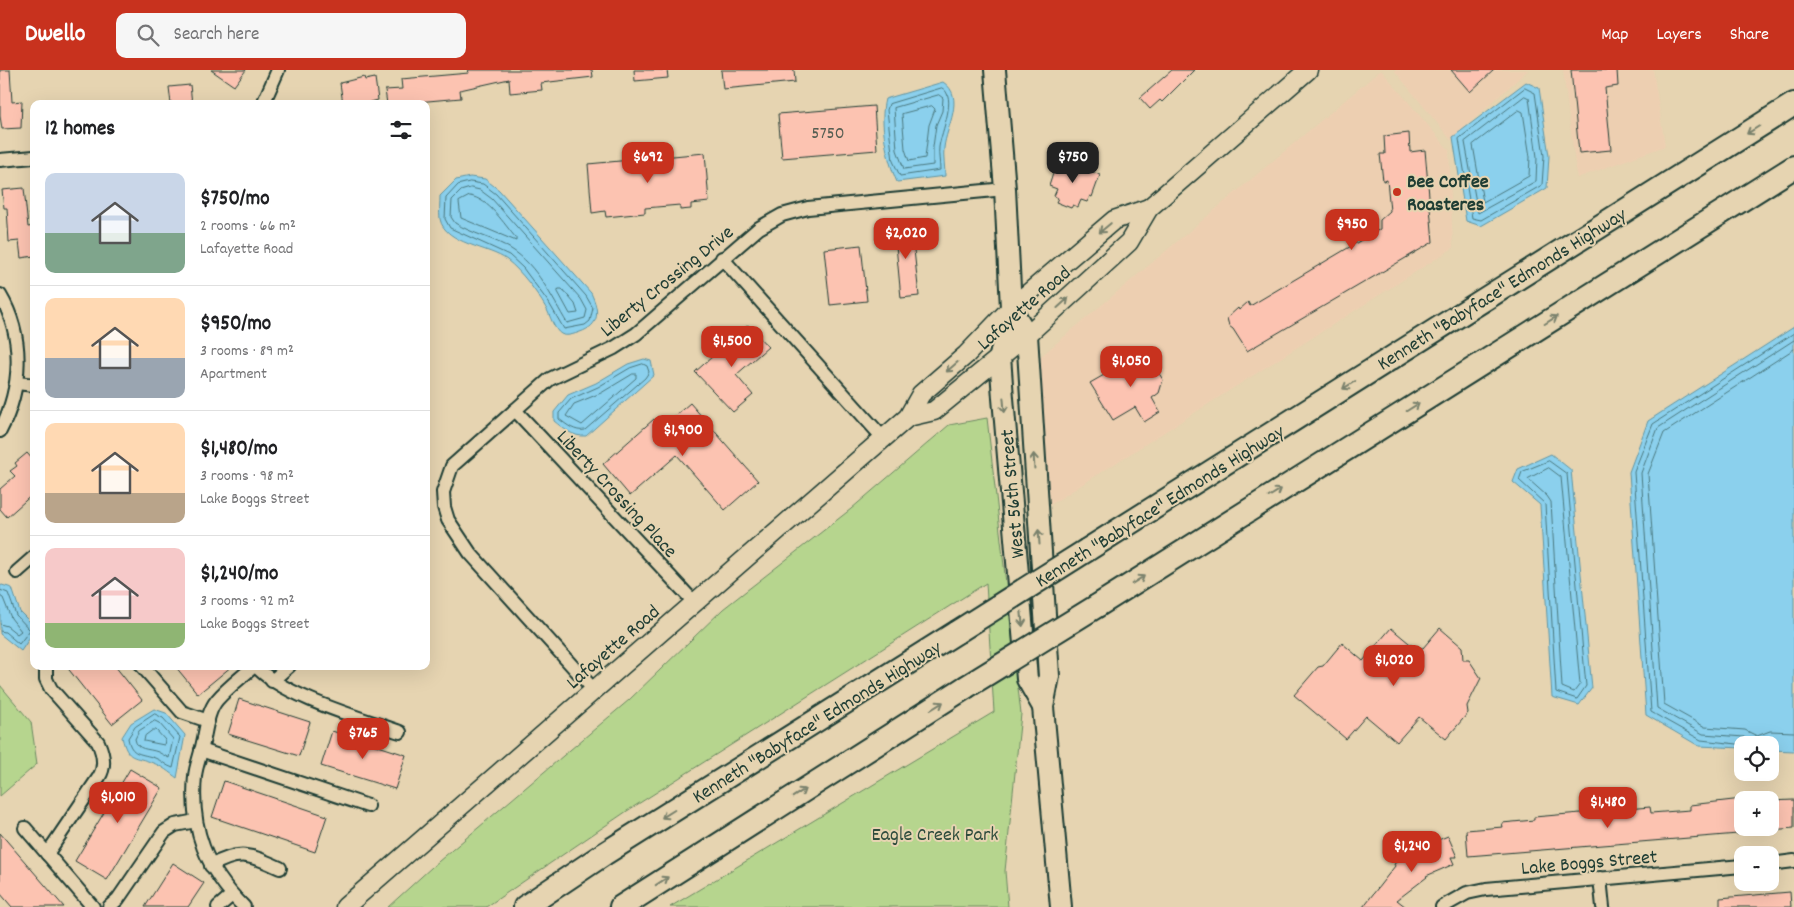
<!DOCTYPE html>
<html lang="en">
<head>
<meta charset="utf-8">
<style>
  :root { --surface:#fff; --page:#f6f6f6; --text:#202124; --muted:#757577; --line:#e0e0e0; --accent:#c8321e }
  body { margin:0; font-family:Dekko,sans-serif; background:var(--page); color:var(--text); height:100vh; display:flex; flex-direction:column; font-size:19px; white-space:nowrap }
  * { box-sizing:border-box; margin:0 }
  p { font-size:16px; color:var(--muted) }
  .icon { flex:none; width:28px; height:28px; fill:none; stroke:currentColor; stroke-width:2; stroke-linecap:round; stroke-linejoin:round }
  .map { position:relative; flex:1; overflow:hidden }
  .panel { position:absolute; left:30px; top:30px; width:400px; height:570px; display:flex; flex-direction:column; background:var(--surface); border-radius:10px; box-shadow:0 5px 20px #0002 }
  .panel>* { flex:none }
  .fabs { position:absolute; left:1734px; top:666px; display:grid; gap:10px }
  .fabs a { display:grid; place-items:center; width:45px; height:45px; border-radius:10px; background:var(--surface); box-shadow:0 5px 20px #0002; font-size:25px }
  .price { position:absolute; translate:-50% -42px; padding:0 11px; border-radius:10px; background:var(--accent); color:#fff; font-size:16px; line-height:32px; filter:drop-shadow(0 1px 2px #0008) }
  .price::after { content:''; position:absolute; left:50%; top:30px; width:15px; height:11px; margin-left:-8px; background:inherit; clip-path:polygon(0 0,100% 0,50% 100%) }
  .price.active { background:#222; color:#fff }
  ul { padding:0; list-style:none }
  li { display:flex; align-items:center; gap:15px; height:125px; padding:0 15px }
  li+li { border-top:1px solid var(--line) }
  li span { display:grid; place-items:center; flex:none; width:140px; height:100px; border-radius:10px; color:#555 }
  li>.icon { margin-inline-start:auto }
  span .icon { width:60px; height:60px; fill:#fffc; stroke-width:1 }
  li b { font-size:21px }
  h2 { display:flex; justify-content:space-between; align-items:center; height:60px; padding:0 15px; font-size:21px }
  header { display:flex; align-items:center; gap:30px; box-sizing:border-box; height:70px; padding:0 25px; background:var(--accent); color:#fff }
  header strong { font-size:24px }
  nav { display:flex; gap:28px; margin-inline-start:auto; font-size:18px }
  .search { width:350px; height:45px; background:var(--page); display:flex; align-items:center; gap:12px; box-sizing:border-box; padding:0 18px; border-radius:10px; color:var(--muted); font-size:19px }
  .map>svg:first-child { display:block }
  .built { fill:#edcfb1 }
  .green { fill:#b6d58e; stroke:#6a8961 }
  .water { fill:#8bd0ed; stroke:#6095a3 }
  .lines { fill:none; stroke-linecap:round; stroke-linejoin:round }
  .shore { stroke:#4a787e; stroke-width:1 }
  .building { fill:#fcc3b1; stroke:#1f3d34 }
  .minor-casing { stroke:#1f3d34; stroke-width:16 }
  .secondary-casing { stroke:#1f3d34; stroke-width:21 }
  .primary-casing { stroke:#1f3d34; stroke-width:24 }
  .motorway-casing { stroke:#1f3d34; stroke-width:26 }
  .minor { stroke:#e6d4b1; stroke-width:12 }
  .secondary { stroke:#e6d4b1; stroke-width:18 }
  .primary { stroke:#e6d4b1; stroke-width:20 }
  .motorway { stroke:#e6d4b1; stroke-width:22 }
  .motorway-bridge-casing { stroke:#1f3d34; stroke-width:26; stroke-linecap:butt }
  .motorway-bridge { stroke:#e6d4b1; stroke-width:22 }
  .oneway { stroke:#79816c }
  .poi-dot { fill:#c8321e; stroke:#e6d4b1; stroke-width:2 }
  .labels { text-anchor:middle; stroke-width:4; stroke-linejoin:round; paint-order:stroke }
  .number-label { font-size:18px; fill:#565e53 }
  .poi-label { font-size:20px; font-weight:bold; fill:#1f3d34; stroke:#e6d4b1; text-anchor:start }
  .street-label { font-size:20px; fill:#1f3d34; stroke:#e6d4b1 }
  .park-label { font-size:20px; fill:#2e4c3d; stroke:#e6d4b1 }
</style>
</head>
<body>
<header>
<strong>Dwello</strong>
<div class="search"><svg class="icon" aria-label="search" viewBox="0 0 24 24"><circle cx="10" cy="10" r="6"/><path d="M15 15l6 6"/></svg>Search here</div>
<nav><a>Map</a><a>Layers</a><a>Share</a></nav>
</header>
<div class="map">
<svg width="1794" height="837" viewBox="0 0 1794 837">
  <rect width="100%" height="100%" fill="#e6d4b1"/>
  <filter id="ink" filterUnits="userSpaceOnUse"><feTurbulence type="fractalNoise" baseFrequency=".02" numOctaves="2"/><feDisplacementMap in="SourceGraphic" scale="10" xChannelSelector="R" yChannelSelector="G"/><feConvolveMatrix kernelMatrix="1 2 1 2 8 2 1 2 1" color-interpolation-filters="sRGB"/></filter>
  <g filter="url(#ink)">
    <g class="built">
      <path d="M1381 0 1449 80 1453 178 1050 435 1040 287Z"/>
      <path d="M1394 0H1528L1451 70Z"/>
      <path d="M1563 0H1653L1665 76 1577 108Z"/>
    </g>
    <g class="green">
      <path d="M987 348 1021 644 1005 801 1008 837H670L994 642 986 513 627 741 486 837H388L432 797 629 630 723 539 851 439 949 355Z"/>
      <path d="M0 615 31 652 37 694 0 726Z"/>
    </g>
    <g class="water">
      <path d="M943 12C966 27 946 57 944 78 943 87 945 97 945 106L897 112C887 90 879 52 885 29Z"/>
      <path d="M1526 12 1539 18 1549 86 1547 118 1481 156 1466 151 1453 67Z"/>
      <path d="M470 107 485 109 499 120 591 223C599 240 601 255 580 262 574 264 567 267 561 264 554 260 550 245 546 238 536 221 522 202 507 190 490 177 445 174 440 149 439 142 440 133 440 126L456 110Z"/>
      <path d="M1794 257V681L1770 680V675H1742V678L1699 676 1646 645 1629 402 1648 351Z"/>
      <path d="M644 289 651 291 654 305 586 366C573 367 564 359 554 351V342L568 325 596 313 628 294Z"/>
      <path d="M1551 384 1571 400 1592 618 1579 635 1552 627 1540 435 1513 412 1518 399Z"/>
      <path d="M2 515 12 518 20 542 33 555 31 566 21 581 0 564V516Z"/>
      <path d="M154 639 166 643 185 665 177 708C170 703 162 696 153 693 134 685 128 692 122 667L131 653Z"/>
    </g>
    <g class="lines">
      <g class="shore">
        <path d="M942 18C958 26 941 62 939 77 938 84 940 92 940 100L900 106 893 91 887 40 889 34Z"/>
        <path d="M1525 18 1535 23 1544 86 1542 115 1481 150 1472 148 1459 69Z"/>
        <path d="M939 25 943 28 942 41 936 55 933 77V95L904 99 897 80 894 38Z"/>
        <path d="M1525 26 1529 28 1537 87 1536 111 1478 143 1465 72Z"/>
        <path d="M932 36 935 39 929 55 925 88 909 91 905 79 902 44Z"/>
        <path d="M1519 40 1523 42 1530 87 1529 106 1483 132 1473 75Z"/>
        <path d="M470 112 483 114 496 124 586 226 593 238 590 251 585 255 564 259 549 233 523 198 509 185 450 158 445 149 446 128 458 115Z"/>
        <path d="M471 118 480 120 492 129 581 229 587 240 585 248 567 253C552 228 537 195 511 179 494 168 472 164 455 153L451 147 452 130 461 121Z"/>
        <path d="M470 126C489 129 504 154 516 168V171L461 148 459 132Z"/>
        <path d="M559 219H562L575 234 578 243 570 244 558 222Z"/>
        <path d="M1794 279 1664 363 1648 404 1664 634 1705 657 1745 660 1757 666 1770 661 1794 662"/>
        <path d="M643 294 647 296 649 302 645 308 585 360C575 362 567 355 559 349V343L571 329 598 317 630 298Z"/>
        <path d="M633 304H636V308L582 355 566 346 574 334 601 323Z"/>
        <path d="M1549 391 1567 404 1586 616 1577 629 1556 622 1545 434 1519 410 1522 402Z"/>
        <path d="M1549 398 1561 407 1580 614 1574 622 1562 617 1551 432 1547 426 1528 409Z"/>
        <path d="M0 520 8 523 16 545 30 560 19 574 5 562 0 561"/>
        <path d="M0 526 3 528 11 548 21 561 17 564 7 556 0 554"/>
        <path d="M155 644 163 648 180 667 173 698C166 696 161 690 155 688 141 683 131 686 128 668L135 657Z"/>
        <path d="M155 651 159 653 173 669 169 688C165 686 162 684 158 682 148 678 137 681 135 669L139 661Z"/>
        <path d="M153 660H156L165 670 164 675 144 671 145 666Z"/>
        <path d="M1746 675 1701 670 1651 642 1634 402 1653 354 1794 263"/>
        <path d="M1753 675 1744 667 1703 664 1657 638 1641 403 1658 358 1794 270"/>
      </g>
    </g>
    <g class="building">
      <path d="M0 0H10L12 32 22 31 21 58 2 59 0 46Z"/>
      <path d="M211 0H246L234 16Z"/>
      <path d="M468 0H592L593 7 541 13 542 20 510 23 509 9 460 20 461 28 417 32V34H387L385 20 402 19 401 9 469 3Z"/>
      <path d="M634 0H667L668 8 635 11Z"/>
      <path d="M721 0H794L795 12 723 19Z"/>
      <path d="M1172 0H1194L1162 32 1160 30 1150 39 1140 28Z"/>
      <path d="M1451 0H1494L1470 22Z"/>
      <path d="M1571 0H1617L1618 16 1605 18 1611 80 1579 83Z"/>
      <path d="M364 7 365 10 375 8 378 30 363 34H343L340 13Z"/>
      <path d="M190 15 192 34H171L169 17Z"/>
      <path d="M874 36 877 80 782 88 778 44Z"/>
      <path d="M1409 63 1410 82 1425 80 1433 172 1247 281 1233 259 1229 256 1227 248 1238 238 1239 240 1248 232 1250 236 1380 159V150L1390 141 1387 110 1383 111 1380 84H1385L1384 66Z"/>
      <path d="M705 83 709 132 691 134V139L680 140V135L645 138V143L606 147 605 141 592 143 588 94Z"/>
      <path d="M1058 88 1100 105 1092 127 1090 126 1087 132 1081 130 1078 137 1073 135 1071 138 1056 132 1058 128 1054 126 1057 119 1049 116Z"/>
      <path d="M24 118 28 157 34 156V186L21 188 19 171 9 172 7 138H4L2 120Z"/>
      <path d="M911 152 919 226 901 228 894 154Z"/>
      <path d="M861 175 867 231 830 235 824 179Z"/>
      <path d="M748 255 768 277 736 305 753 325 733 342 695 302Z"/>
      <path d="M1146 281 1163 310 1159 323 1152 328 1160 342 1144 352 1135 337 1113 350 1090 313Z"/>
      <path d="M690 333 758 411 725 440 677 385 630 426 603 394 654 349 662 357Z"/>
      <path d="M27 383 34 391V423L7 447 0 439V419L15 406 10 401 17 396 15 393Z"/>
      <path d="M1391 558 1415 578H1423L1440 558 1462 577 1463 590H1469L1481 608 1467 636 1468 643 1446 669 1419 647 1397 672 1366 646 1346 669 1294 625 1318 597 1323 596 1342 573 1363 591Z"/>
      <path d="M66 596H115L142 630 112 654Z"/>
      <path d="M175 596H232L198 624Z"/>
      <path d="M239 629 310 652 299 686 228 664Z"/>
      <path d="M332 661 406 685 395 719 321 696Z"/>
      <path d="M130 699 162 718 107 810 75 791Z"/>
      <path d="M224 711 327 746 315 782 212 747Z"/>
      <path d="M1742 729V763L1738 764 1468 786 1466 760 1503 757 1502 753 1534 750V747L1650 737 1651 743 1690 740V735Z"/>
      <path d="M1794 730V758L1770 760V731Z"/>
      <path d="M0 763 64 837H12L0 823Z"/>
      <path d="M1448 766 1457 787H1451L1454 794 1426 806 1427 807 1397 830 1406 837H1363L1395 796 1394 794 1411 781Z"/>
      <path d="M173 793 204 813 188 837H145Z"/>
      <path d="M1790 822 1791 837H1720V828Z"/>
    </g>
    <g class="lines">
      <g class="minor-casing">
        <g id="minor">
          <path d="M263 34 278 0"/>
          <path d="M0 90 34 87"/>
          <path d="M722 188 883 368"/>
          <path d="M0 225C25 267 22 319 0 361"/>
          <path d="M17 313 34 315"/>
          <path d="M515 340 694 532"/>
          <path d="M17 502 34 487"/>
          <path d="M46 596V609L51 619 98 672C103 683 106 696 99 707L47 784"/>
          <path d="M142 596 182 642 208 651"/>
          <path d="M256 596C280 625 363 649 400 662"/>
          <path d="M272 611 289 596"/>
          <path d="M594 620 470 483 448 450 444 437 443 422 452 396 550 309 614 278 636 264 759 158 782 145 808 138 1005 119"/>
          <path d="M201 680 368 736"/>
          <path d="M25 758 93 837"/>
          <path d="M1770 794 1794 791"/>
          <path d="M211 796C240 779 251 785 280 798"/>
          <path d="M1600 808 1603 837"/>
          <path d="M109 837 118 829 164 762 175 755 196 751"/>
          <path d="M218 837 232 825"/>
          <path d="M244 837C206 799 190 760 195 706 196 696 200 687 202 677 206 661 207 642 217 630 228 617 242 607 254 596"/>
          <path d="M1442 837 1467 823 1486 819 1742 796"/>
        </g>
      </g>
      <g class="secondary-casing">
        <g id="secondary">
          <path d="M908 347 934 341 1027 265 1129 172 1149 138 1308 0"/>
          <path d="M345 837 908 347 921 324 966 285 1011 238 1114 150 1149 138"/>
        </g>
      </g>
      <g class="primary-casing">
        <g id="primary">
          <path d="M995 0 1005 119 1011 238 1000 286 1003 328 1027 609 1043 637"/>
          <path d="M1011 238 1027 265 1049 606 1043 637 1061 837"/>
        </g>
      </g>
      <g class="motorway-casing">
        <g id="motorway">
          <path d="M1087 480 1794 34"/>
          <path d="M1097 536 1794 97"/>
          <path d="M525 837 604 784 957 562"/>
          <path d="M621 837 966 617"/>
        </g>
      </g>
      <use href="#minor" class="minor"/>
      <use href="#secondary" class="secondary"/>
      <use href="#primary" class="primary"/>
      <use href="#motorway" class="motorway"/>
      <g class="motorway-bridge-casing">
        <g id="motorway-bridge">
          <path d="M957 562 1087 480"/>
          <path d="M966 617 1097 536"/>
        </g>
      </g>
      <use href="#motorway-bridge" class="motorway-bridge"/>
    </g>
    <defs><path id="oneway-shaft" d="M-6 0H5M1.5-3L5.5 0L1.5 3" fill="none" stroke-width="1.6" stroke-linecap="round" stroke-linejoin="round" transform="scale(1.25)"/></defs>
    <g class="oneway">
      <use href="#oneway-shaft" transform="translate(1753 60) rotate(148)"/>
      <use href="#oneway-shaft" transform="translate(1105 158) rotate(140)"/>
      <use href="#oneway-shaft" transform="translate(1063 233) rotate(-42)"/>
      <use href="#oneway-shaft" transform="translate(1551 250) rotate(-32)"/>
      <use href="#oneway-shaft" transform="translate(952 297) rotate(139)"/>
      <use href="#oneway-shaft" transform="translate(1349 315) rotate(148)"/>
      <use href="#oneway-shaft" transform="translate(1004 335) rotate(85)"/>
      <use href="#oneway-shaft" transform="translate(1413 337) rotate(-32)"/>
      <use href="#oneway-shaft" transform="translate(1034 391) rotate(-93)"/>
      <use href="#oneway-shaft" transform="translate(1275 423) rotate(-32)"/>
      <use href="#oneway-shaft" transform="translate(1039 467) rotate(-94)"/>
      <use href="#oneway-shaft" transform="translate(1138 510) rotate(-32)"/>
      <use href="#oneway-shaft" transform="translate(1022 549) rotate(85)"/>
      <use href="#oneway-shaft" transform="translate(937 636) rotate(-32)"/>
      <use href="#oneway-shaft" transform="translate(799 723) rotate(-33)"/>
      <use href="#oneway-shaft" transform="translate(668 744) rotate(148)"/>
      <use href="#oneway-shaft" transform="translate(662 811) rotate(-33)"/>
    </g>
  </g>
  <circle class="poi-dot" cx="1397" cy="122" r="5"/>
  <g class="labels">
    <g class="number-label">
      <text x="828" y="68">5750</text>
    </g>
    <g class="poi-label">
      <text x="1407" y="117">Bee Coffee<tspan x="1407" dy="23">Roasteres</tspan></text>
    </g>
    <g class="street-label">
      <text transform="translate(666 210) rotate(-39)" y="7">Liberty Crossing Drive</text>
      <text transform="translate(1501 218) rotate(-32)" y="7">Kenneth "Babyface" Edmonds Highway</text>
      <text transform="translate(1023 237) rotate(-41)" y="7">Lafayette Road</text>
      <text transform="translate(618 423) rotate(47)" y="7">Liberty Crossing Place</text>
      <text transform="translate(1011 424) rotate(-95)" y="7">West 56th Street</text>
      <text transform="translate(1159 435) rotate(-32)" y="7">Kenneth "Babyface" Edmonds Highway</text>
      <text transform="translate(612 576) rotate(-41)" y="7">Lafayette Road</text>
      <text transform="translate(816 651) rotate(-32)" y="7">Kenneth "Babyface" Edmonds Highway</text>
      <text transform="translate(1589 791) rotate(-5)" y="7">Lake Boggs Street</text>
    </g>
    <g class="park-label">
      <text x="935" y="770">Eagle Creek Park</text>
    </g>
  </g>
</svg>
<div class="fabs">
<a><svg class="icon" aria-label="locate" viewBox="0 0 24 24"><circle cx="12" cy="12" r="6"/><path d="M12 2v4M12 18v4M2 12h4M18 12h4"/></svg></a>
<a>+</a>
<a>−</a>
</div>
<b class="price" style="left:648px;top:114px">$692</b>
<b class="price active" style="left:1073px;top:114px">$750</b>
<b class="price" style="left:1352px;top:181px">$950</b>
<b class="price" style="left:906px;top:190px">$2,020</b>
<b class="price" style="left:732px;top:298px">$1,500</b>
<b class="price" style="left:1131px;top:318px">$1,050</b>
<b class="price" style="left:683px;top:387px">$1,900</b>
<b class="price" style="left:1394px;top:617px">$1,020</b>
<b class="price" style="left:363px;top:690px">$765</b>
<b class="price" style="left:118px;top:754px">$1,010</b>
<b class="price" style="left:1608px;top:759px">$1,480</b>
<b class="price" style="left:1412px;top:803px">$1,240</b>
<section class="panel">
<h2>12 homes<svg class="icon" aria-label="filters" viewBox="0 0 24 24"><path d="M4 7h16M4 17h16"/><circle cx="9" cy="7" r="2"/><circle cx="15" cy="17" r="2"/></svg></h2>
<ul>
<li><span style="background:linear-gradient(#c9d6e8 60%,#7fa58c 0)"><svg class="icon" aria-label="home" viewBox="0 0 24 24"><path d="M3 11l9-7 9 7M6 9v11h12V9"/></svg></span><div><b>$750/mo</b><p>2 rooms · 66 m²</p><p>Lafayette Road</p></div></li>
<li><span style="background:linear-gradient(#ffd9b3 60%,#9aa5b1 0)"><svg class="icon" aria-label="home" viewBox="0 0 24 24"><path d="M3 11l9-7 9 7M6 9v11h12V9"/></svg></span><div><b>$950/mo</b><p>3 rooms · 89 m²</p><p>Apartment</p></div></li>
<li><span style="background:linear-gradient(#ffd9b3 70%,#b9a48a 0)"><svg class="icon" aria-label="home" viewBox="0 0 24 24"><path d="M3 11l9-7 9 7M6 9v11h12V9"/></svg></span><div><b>$1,480/mo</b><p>3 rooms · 98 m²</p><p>Lake Boggs Street</p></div></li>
<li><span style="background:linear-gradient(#f6c9c9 75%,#8fb573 0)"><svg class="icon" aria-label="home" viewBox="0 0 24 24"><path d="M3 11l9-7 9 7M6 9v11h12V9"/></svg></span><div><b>$1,240/mo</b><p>3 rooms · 92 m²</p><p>Lake Boggs Street</p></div></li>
</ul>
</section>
</div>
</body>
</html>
